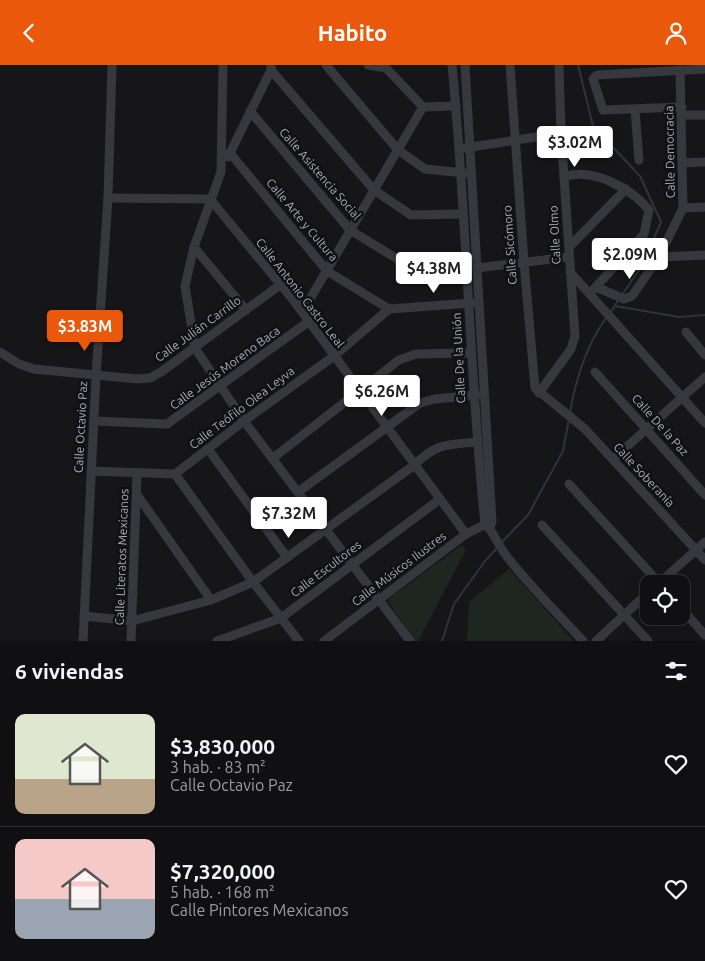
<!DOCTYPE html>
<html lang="es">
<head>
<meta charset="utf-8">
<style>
  :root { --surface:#101012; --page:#1e1e20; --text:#f1f3f6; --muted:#9c9d9f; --line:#303032; --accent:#ea580c }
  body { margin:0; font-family:Ubuntu,sans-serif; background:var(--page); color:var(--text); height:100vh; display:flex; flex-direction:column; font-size:19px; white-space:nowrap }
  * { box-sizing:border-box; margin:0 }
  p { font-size:16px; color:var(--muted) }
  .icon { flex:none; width:28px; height:28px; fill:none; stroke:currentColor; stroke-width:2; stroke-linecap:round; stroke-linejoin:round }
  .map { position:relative; height:576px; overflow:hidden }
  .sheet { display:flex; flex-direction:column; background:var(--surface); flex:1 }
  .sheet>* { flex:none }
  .buttons { position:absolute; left:640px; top:510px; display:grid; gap:10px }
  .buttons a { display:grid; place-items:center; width:50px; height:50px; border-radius:10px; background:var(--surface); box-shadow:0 5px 20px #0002,0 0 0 1px var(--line); font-size:25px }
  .price { position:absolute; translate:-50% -42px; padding:0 11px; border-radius:5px; background:#fff; color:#222; font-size:16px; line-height:32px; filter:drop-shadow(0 1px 2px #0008) }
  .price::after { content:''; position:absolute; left:50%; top:30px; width:15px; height:11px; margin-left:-8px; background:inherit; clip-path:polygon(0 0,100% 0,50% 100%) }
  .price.selected { background:var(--accent); color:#fff }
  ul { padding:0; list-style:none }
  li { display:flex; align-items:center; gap:15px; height:125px; padding:0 15px }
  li+li { border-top:1px solid var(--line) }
  li span { display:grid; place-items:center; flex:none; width:140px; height:100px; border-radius:10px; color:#555 }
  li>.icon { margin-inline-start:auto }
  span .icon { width:60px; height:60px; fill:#fffc; stroke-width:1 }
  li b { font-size:21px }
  h2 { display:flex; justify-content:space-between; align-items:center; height:60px; padding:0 15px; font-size:21px }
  header { display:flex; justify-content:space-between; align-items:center; height:65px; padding:0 15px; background:var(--accent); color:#fff; font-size:22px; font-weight:700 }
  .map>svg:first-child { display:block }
  .green { fill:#1e261f }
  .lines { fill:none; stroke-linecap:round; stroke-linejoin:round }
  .stream { stroke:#2c353c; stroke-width:2 }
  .minor { stroke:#37383d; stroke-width:9 }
  .labels { text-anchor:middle; stroke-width:5; stroke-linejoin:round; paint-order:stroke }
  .street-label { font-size:12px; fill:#a8adb8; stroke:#111113 }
</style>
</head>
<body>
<header><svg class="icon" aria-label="back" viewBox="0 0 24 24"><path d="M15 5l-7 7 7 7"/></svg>Habito<svg class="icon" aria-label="person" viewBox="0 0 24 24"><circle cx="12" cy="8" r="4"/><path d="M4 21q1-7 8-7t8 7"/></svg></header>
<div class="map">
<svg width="705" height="576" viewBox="0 0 705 576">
  <rect width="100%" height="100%" fill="#161618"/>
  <g class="green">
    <path d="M462 480 466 485 418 576H415L387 535Z"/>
    <path d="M509 504 574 576H467L469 537Z"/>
  </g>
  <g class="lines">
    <g class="stream">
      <path d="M578 0 593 61 640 111 661 157 643 199 622 230"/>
      <path d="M615 241 679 252 705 250"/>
      <path d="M611 247 619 234"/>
      <path d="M570 347C576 313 586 281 606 253"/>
      <path d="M502 477 528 450 563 386 569 354"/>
      <path d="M442 576 454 539 485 496 497 483"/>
    </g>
    <g class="minor">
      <path d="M223 0 221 107 194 182 185 221 195 283 244 356 410 576"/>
      <path d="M326 0 398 85 425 104 465 108"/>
      <path d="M368 0 386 3 423 42 456 41"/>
      <path d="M452 0C467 153 469 306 485 459 492 464 500 484 508 493 531 522 558 549 583 576"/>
      <path d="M465 0 492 457 490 463"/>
      <path d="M510 0 524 197 535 323 585 364 705 495"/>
      <path d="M271 5 374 125 411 150 462 149"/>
      <path d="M682 42 603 45 593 14 597 10 705 4"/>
      <path d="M635 45 639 95"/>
      <path d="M250 46 350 165 399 195 416 198 465 195"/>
      <path d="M683 50H705"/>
      <path d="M465 83 561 68"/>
      <path d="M230 88 327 206 389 244 472 238"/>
      <path d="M228 92 271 5V0"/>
      <path d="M683 98 705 97"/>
      <path d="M564 112C592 102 631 123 649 145L644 169 593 225"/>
      <path d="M108 133 210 134 294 236 466 469"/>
      <path d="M683 143 705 142"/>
      <path d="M194 182 246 245"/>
      <path d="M569 182 626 124"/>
      <path d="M659 192 705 190"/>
      <path d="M477 203 569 192"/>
      <path d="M570 207 705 358"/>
      <path d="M596 222 624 234 632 231 659 192 683 143 680 5"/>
      <path d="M298 242 310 234 423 42"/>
      <path d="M686 267 705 290"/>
      <path d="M0 287 19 299 34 304 137 314 150 313 161 307 280 220"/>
      <path d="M595 307 705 430"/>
      <path d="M539 328 571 284 575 271 561 68 559 0"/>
      <path d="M94 356 167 359 308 257"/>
      <path d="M208 384 286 491"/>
      <path d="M273 393 399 295 416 289 471 288"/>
      <path d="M613 394 705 312"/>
      <path d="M91 406 175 409 244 356 334 291 389 244"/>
      <path d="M175 409 253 517 299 576"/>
      <path d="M569 419 660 519"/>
      <path d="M298 427 420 338 435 334 477 330"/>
      <path d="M138 431 211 535"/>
      <path d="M542 460 648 576"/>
      <path d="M658 519 705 477"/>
      <path d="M681 543 705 570"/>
      <path d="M84 551 132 556 211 535 253 517 413 401C437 378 445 380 476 377"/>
      <path d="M83 576 96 311 108 133 112 0"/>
      <path d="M131 576 137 409"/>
      <path d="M217 576 281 553 440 434"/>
      <path d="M324 576 466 469 490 457"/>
      <path d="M596 576 649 527"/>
    </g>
  </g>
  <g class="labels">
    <g class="street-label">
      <text transform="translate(670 87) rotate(-91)" y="4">Calle Democracia</text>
      <text transform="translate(320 109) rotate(49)" y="4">Calle Asistencia Social</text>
      <text transform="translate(302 155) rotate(50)" y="4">Calle Arte y Cultura</text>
      <text transform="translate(555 170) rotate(-93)" y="4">Calle Olmo</text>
      <text transform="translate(510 180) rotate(-94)" y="4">Calle Sicómoro</text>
      <text transform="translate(300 228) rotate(52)" y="4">Calle Antonio Castro Leal</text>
      <text transform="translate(198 264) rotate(-36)" y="4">Calle Julián Carrillo</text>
      <text transform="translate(459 293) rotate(-93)" y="4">Calle De la Unión</text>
      <text transform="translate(225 303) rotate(-36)" y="4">Calle Jesús Moreno Baca</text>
      <text transform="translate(242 343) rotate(-37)" y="4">Calle Teófilo Olea Leyva</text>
      <text transform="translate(660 360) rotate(48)" y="4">Calle De la Paz</text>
      <text transform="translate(81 362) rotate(-87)" y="4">Calle Octavio Paz</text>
      <text transform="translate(644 410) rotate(47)" y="4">Calle Soberanía</text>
      <text transform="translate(122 492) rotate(-88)" y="4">Calle Literatos Mexicanos</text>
      <text transform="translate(326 504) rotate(-37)" y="4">Calle Escultores</text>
      <text transform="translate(399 504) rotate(-37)" y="4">Calle Músicos Ilustres</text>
    </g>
  </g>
</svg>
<div class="buttons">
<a><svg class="icon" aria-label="locate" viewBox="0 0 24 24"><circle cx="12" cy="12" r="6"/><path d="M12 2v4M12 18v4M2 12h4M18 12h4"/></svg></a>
</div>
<b class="price" style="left:575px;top:103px">$3.02M</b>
<b class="price" style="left:630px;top:215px">$2.09M</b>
<b class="price" style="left:434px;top:229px">$4.38M</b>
<b class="price selected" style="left:85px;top:287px">$3.83M</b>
<b class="price" style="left:382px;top:352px">$6.26M</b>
<b class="price" style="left:289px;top:474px">$7.32M</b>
</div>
<section class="sheet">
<h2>6 viviendas<svg class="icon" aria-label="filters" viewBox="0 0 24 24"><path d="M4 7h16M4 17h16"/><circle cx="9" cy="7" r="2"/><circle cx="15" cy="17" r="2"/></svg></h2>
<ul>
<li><span style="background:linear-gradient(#dfe7d0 65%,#b9a48a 0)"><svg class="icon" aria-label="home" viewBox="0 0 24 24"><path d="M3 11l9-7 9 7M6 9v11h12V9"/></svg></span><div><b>$3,830,000</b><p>3 hab. · 83 m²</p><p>Calle Octavio Paz</p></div><svg class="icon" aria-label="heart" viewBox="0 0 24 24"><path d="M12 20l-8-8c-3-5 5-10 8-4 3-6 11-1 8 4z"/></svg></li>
<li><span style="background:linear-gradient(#f6c9c9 60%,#9aa5b1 0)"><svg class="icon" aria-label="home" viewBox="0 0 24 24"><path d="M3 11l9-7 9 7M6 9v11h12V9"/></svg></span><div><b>$7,320,000</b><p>5 hab. · 168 m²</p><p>Calle Pintores Mexicanos</p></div><svg class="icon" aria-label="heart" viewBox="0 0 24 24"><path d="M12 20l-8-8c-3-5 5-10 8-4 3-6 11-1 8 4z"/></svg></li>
</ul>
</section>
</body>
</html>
